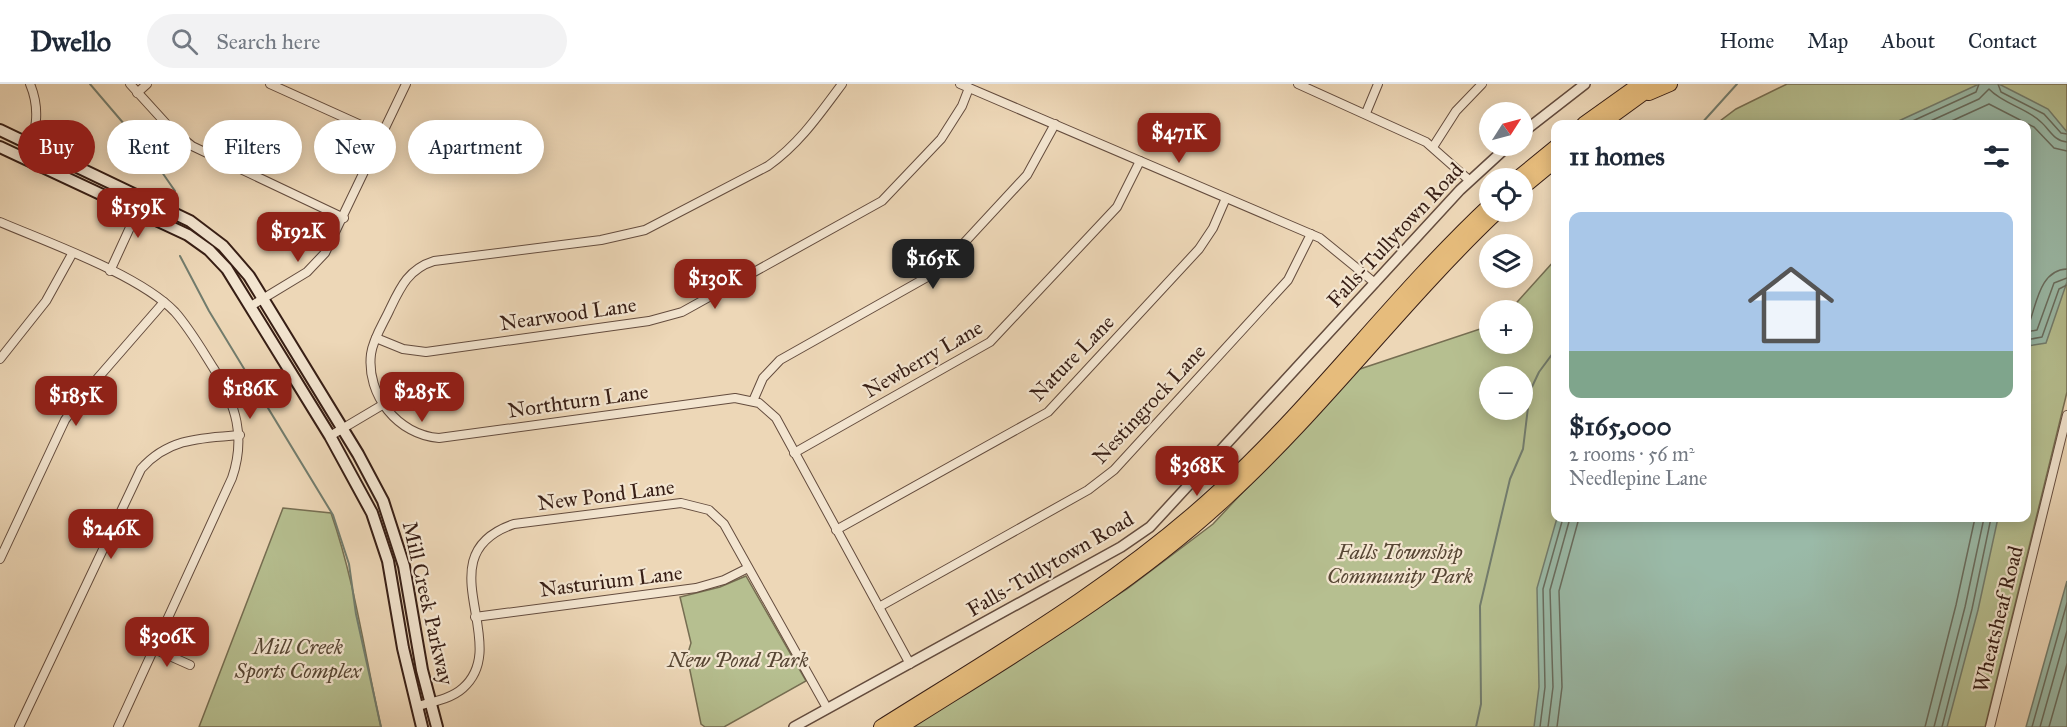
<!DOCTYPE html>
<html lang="en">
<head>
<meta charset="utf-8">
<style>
  :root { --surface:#fff; --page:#f2f2f3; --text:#1f2937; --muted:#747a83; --line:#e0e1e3; --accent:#8f2418 }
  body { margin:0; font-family:"IM FELL Great Primer",serif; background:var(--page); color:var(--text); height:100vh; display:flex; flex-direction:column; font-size:22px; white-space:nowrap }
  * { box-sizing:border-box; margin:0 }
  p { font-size:20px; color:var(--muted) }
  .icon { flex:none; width:33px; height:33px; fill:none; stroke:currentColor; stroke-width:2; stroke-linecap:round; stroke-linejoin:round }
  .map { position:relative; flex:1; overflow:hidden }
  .details { position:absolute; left:1551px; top:36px; width:480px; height:402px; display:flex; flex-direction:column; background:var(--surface); border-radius:12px; box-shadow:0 3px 15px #0003 }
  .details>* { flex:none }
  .banner { position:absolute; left:18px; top:36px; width:570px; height:54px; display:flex; gap:12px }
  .needle { width:39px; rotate:54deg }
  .controls { position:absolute; left:1479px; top:18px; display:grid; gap:12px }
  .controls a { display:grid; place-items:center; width:54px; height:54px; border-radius:50%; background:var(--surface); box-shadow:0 3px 15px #0003; font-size:30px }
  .price { position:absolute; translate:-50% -51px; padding:0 14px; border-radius:12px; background:var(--accent); color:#fff; font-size:20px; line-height:39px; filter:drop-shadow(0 2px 3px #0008) }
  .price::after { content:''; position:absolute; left:50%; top:36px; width:18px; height:14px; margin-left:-9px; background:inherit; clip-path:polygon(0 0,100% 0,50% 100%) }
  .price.selected { background:#222; color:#fff }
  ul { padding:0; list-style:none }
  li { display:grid; align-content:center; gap:12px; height:318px; padding:0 18px }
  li+li { border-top:2px solid var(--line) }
  li span { display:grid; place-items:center; height:186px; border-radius:12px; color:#555 }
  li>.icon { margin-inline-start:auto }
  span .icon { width:108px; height:108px; fill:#fffc; stroke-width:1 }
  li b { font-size:26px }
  h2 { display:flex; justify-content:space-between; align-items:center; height:72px; padding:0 18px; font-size:26px }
  .tag { padding:0 21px; border-radius:27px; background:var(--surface); box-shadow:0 3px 15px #0003; font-size:21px; line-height:54px }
  .tag.selected { background:var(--accent); color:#fff }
  header { display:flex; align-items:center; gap:36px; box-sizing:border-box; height:84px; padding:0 30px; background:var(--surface); border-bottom:2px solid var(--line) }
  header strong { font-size:28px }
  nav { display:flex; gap:33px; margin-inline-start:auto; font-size:21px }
  .search { width:420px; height:54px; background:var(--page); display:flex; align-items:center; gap:15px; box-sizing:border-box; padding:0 21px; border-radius:33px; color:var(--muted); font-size:22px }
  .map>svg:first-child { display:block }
  .green { fill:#b6bf90; stroke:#766e52; stroke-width:1.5; fill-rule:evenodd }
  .water { fill:#9abaa8; stroke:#727c6d; stroke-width:1.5 }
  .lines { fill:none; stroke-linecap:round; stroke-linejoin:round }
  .shore { stroke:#686c5e; stroke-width:1.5 }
  .stream { stroke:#727c6d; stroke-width:2 }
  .minor-casing { stroke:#644c3e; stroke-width:10 }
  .tertiary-casing { stroke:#644c3e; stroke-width:12 }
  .secondary-casing { stroke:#371e15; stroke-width:14 }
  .motorway-casing { stroke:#371e15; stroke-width:16 }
  .minor { stroke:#f3e5d0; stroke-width:8 }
  .tertiary { stroke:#f3e5d0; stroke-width:9 }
  .secondary { stroke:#f3e5d0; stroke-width:10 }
  .motorway { stroke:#e6bc7c; stroke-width:14 }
  .labels { text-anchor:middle; stroke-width:4.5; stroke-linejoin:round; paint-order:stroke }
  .street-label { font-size:21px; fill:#371e15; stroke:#f3e5d0 }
  .park-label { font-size:21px; font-style:italic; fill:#574634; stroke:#f3e5d0 }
</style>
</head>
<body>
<header>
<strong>Dwello</strong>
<div class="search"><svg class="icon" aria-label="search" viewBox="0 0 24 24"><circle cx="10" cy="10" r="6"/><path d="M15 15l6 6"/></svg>Search here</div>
<nav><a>Home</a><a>Map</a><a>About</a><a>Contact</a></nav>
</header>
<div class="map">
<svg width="2067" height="643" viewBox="0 0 2067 643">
  <rect width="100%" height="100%" fill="#edd7b7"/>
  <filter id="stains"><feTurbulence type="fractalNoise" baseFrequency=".00333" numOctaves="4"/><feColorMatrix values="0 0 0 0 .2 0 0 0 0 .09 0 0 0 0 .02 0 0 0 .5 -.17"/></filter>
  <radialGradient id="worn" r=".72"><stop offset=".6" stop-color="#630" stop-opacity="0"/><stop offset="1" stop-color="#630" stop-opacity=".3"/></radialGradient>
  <g class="green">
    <path d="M1787 0H2067V308L1985 643H910L1127 505 1213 440 1357 286 1489 242 1490 260H1522V226H1510L1555 176 1556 434H2026V40H1716L1736 25ZM1490 292H1522V326H1490Z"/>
    <path d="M283 424 331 429C355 498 365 572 381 643H199Z"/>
    <path d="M746 492 806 597 724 643H705L701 640 687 572 691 559 680 513 720 503Z"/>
  </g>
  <g class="water">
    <path d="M1979 0H1999L2048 25 2067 48V198L2046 259 2027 262 2026 40H1892Z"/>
    <path d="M1557 434H1998L1978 526 1947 643H1534L1539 603 1537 504Z"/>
    <path d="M2067 497V643H2026Z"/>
  </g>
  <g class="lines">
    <g class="shore">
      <path d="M1998 0 2001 8 2044 30 2061 49 2067 50"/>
      <path d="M1906 40 1976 8 1979 0"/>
      <path d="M1924 40 1979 15 1989 5C2003 20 2027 24 2041 38 2050 46 2054 57 2067 58"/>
      <path d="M1945 40 1989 20 2034 43 2054 64 2067 67"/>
      <path d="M2026 239 2030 237C2037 217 2041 186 2067 185"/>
      <path d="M2026 248 2037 246 2054 199 2067 194"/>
      <path d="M2026 256 2042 253 2059 205 2067 201"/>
      <path d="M1540 643 1545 603 1543 505 1563 434"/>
      <path d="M1548 643 1553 603 1550 506 1570 434"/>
      <path d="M1557 643 1562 603 1559 507 1579 434"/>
      <path d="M1925 643 1956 521 1975 434"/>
      <path d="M1934 643 1965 523 1984 434"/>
      <path d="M1942 643 1972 525 1991 434"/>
      <path d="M2032 643 2067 519"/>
      <path d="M2040 643 2067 547"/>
      <path d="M2049 643 2067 580"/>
    </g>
    <g class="stream">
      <path d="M90 0 148 68 175 107"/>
      <path d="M1701 40 1737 0"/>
      <path d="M180 172 209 227 333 431 349 480 356 530 381 643"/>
      <path d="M1476 643 1481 620 1480 522 1510 395 1523 365 1530 307 1539 288 1556 265"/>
    </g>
    <g class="minor-casing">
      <g id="minor">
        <path d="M130 0 171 45 192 62 344 134"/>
        <path d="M270 0 383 51"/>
        <path d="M842 0C819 31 799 60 768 82L645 146 601 156 434 177C408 185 400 204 389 227 383 240 373 255 371 270 366 311 398 351 439 354L735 314 759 319 776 334 910 580"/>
        <path d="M960 0 1320 154 1375 199"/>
        <path d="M1298 0 1426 58 1469 96"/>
        <path d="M137 9 147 0"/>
        <path d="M1366 29 1378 0"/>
        <path d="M1433 63 1456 27 1482 0"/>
        <path d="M26 75C36 49 41 26 30 0"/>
        <path d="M0 138C49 159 140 191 175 228 190 245 202 266 214 285 236 321 246 353 232 394L118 643"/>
        <path d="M110 187 144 113"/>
        <path d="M251 222 307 188 325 169 406 0"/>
        <path d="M376 254 403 265 426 268 649 237 682 228 882 117 941 55 962 22 969 4"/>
        <path d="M0 275 46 217 72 170"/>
        <path d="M753 317 763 294 780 276 938 187 1027 91 1055 40"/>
        <path d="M330 352 384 320"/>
        <path d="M794 369 990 258 1117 123 1140 77"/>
        <path d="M836 446 1048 328 1199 165 1213 144 1226 114"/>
        <path d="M0 475 65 336 83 311 164 218"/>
        <path d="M879 523 1088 406 1114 386 1288 196 1311 150"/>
        <path d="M475 533 696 504 724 496 748 484"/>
        <path d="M154 565 190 581"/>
        <path d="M417 622C432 618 451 615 463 604 514 559 423 471 514 440L681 419 709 426 724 440 827 624"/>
        <path d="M19 643 141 385C168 354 201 354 240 351"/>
        <path d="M1990 643 2067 331"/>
      </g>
    </g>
    <g class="tertiary-casing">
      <g id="tertiary">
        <path d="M1522 49 1585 0"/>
        <path d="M794 643 1121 463 1150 443 1460 106 1508 62"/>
      </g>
    </g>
    <g class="secondary-casing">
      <g id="secondary">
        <path d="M0 46 190 137 223 162 249 192 358 370 383 417 404 482 422 586 437 643"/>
        <path d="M0 63 188 151 209 166 227 185 330 352 372 429 388 477 403 564 422 643"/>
      </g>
    </g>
    <g class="motorway-casing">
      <g id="motorway">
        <path d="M1649 9 1670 0"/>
        <path d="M1584 40 1640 0"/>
        <path d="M1601 40 1656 0"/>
        <path d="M1518 94 1556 63"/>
        <path d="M1522 104 1556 76"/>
        <path d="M881 643C997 570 1117 501 1219 407 1316 318 1394 211 1490 121"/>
        <path d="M900 643C1012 572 1128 505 1226 414 1323 325 1402 218 1497 128"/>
      </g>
    </g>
    <use href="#minor" class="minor"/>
    <use href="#tertiary" class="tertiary"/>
    <use href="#secondary" class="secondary"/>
    <use href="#motorway" class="motorway"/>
  </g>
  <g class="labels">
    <g class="street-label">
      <text transform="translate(1395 151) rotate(-47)" y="7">Falls-Tullytown Road</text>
      <text transform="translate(568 230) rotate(-8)" y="7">Nearwood Lane</text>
      <text transform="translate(1072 274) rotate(-46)" y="7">Nature Lane</text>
      <text transform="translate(923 275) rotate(-30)" y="7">Newberry Lane</text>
      <text transform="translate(578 317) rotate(-8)" y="7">Northturn Lane</text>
      <text transform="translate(1149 320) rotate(-47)" y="7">Nestingrock Lane</text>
      <text transform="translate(606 411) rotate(-7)" y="7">New Pond Lane</text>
      <text transform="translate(1050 480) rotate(-30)" y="7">Falls-Tullytown Road</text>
      <text transform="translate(611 497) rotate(-7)" y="7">Nasturium Lane</text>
      <text transform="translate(428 519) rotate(77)" y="7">Mill Creek Parkway</text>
      <text transform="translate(1998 535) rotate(-76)" y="7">Wheatsheaf Road</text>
    </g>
    <g class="park-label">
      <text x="1400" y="475">Falls Township<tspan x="1400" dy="24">Community Park</tspan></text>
      <text x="298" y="570">Mill Creek<tspan x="298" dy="24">Sports Complex</tspan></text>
      <text x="738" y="583">New Pond Park</text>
    </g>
  </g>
  <rect width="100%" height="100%" filter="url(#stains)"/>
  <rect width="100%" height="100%" fill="url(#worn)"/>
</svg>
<div class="controls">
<a><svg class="needle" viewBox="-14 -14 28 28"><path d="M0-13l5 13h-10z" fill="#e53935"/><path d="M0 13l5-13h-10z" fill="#747a83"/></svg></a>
<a><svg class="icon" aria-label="locate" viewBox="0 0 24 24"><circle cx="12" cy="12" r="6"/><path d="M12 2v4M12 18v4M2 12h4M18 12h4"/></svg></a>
<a><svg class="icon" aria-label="layers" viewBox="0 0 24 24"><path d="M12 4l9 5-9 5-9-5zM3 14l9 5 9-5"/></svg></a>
<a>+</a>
<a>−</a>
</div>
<b class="price" style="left:1179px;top:80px">$471K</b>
<b class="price" style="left:138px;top:155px">$159K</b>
<b class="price" style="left:298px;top:179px">$192K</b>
<b class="price selected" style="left:933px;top:206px">$165K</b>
<b class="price" style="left:715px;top:226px">$130K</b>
<b class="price" style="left:250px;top:336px">$186K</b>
<b class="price" style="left:422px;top:339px">$285K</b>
<b class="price" style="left:76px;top:343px">$185K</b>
<b class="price" style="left:1197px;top:413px">$368K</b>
<b class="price" style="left:111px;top:476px">$246K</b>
<b class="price" style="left:167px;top:584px">$306K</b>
<div class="banner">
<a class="tag selected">Buy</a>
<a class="tag">Rent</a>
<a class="tag">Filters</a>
<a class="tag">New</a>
<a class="tag">Apartment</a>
</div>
<section class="details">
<h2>11 homes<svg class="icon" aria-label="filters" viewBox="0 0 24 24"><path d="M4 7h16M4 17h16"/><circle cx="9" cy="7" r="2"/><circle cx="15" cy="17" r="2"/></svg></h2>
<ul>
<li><span style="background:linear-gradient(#a9c7e8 75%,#7fa58c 0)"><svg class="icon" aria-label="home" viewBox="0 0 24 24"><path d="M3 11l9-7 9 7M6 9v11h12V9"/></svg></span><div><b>$165,000</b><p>2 rooms · 56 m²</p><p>Needlepine Lane</p></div></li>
</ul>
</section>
</div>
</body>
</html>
